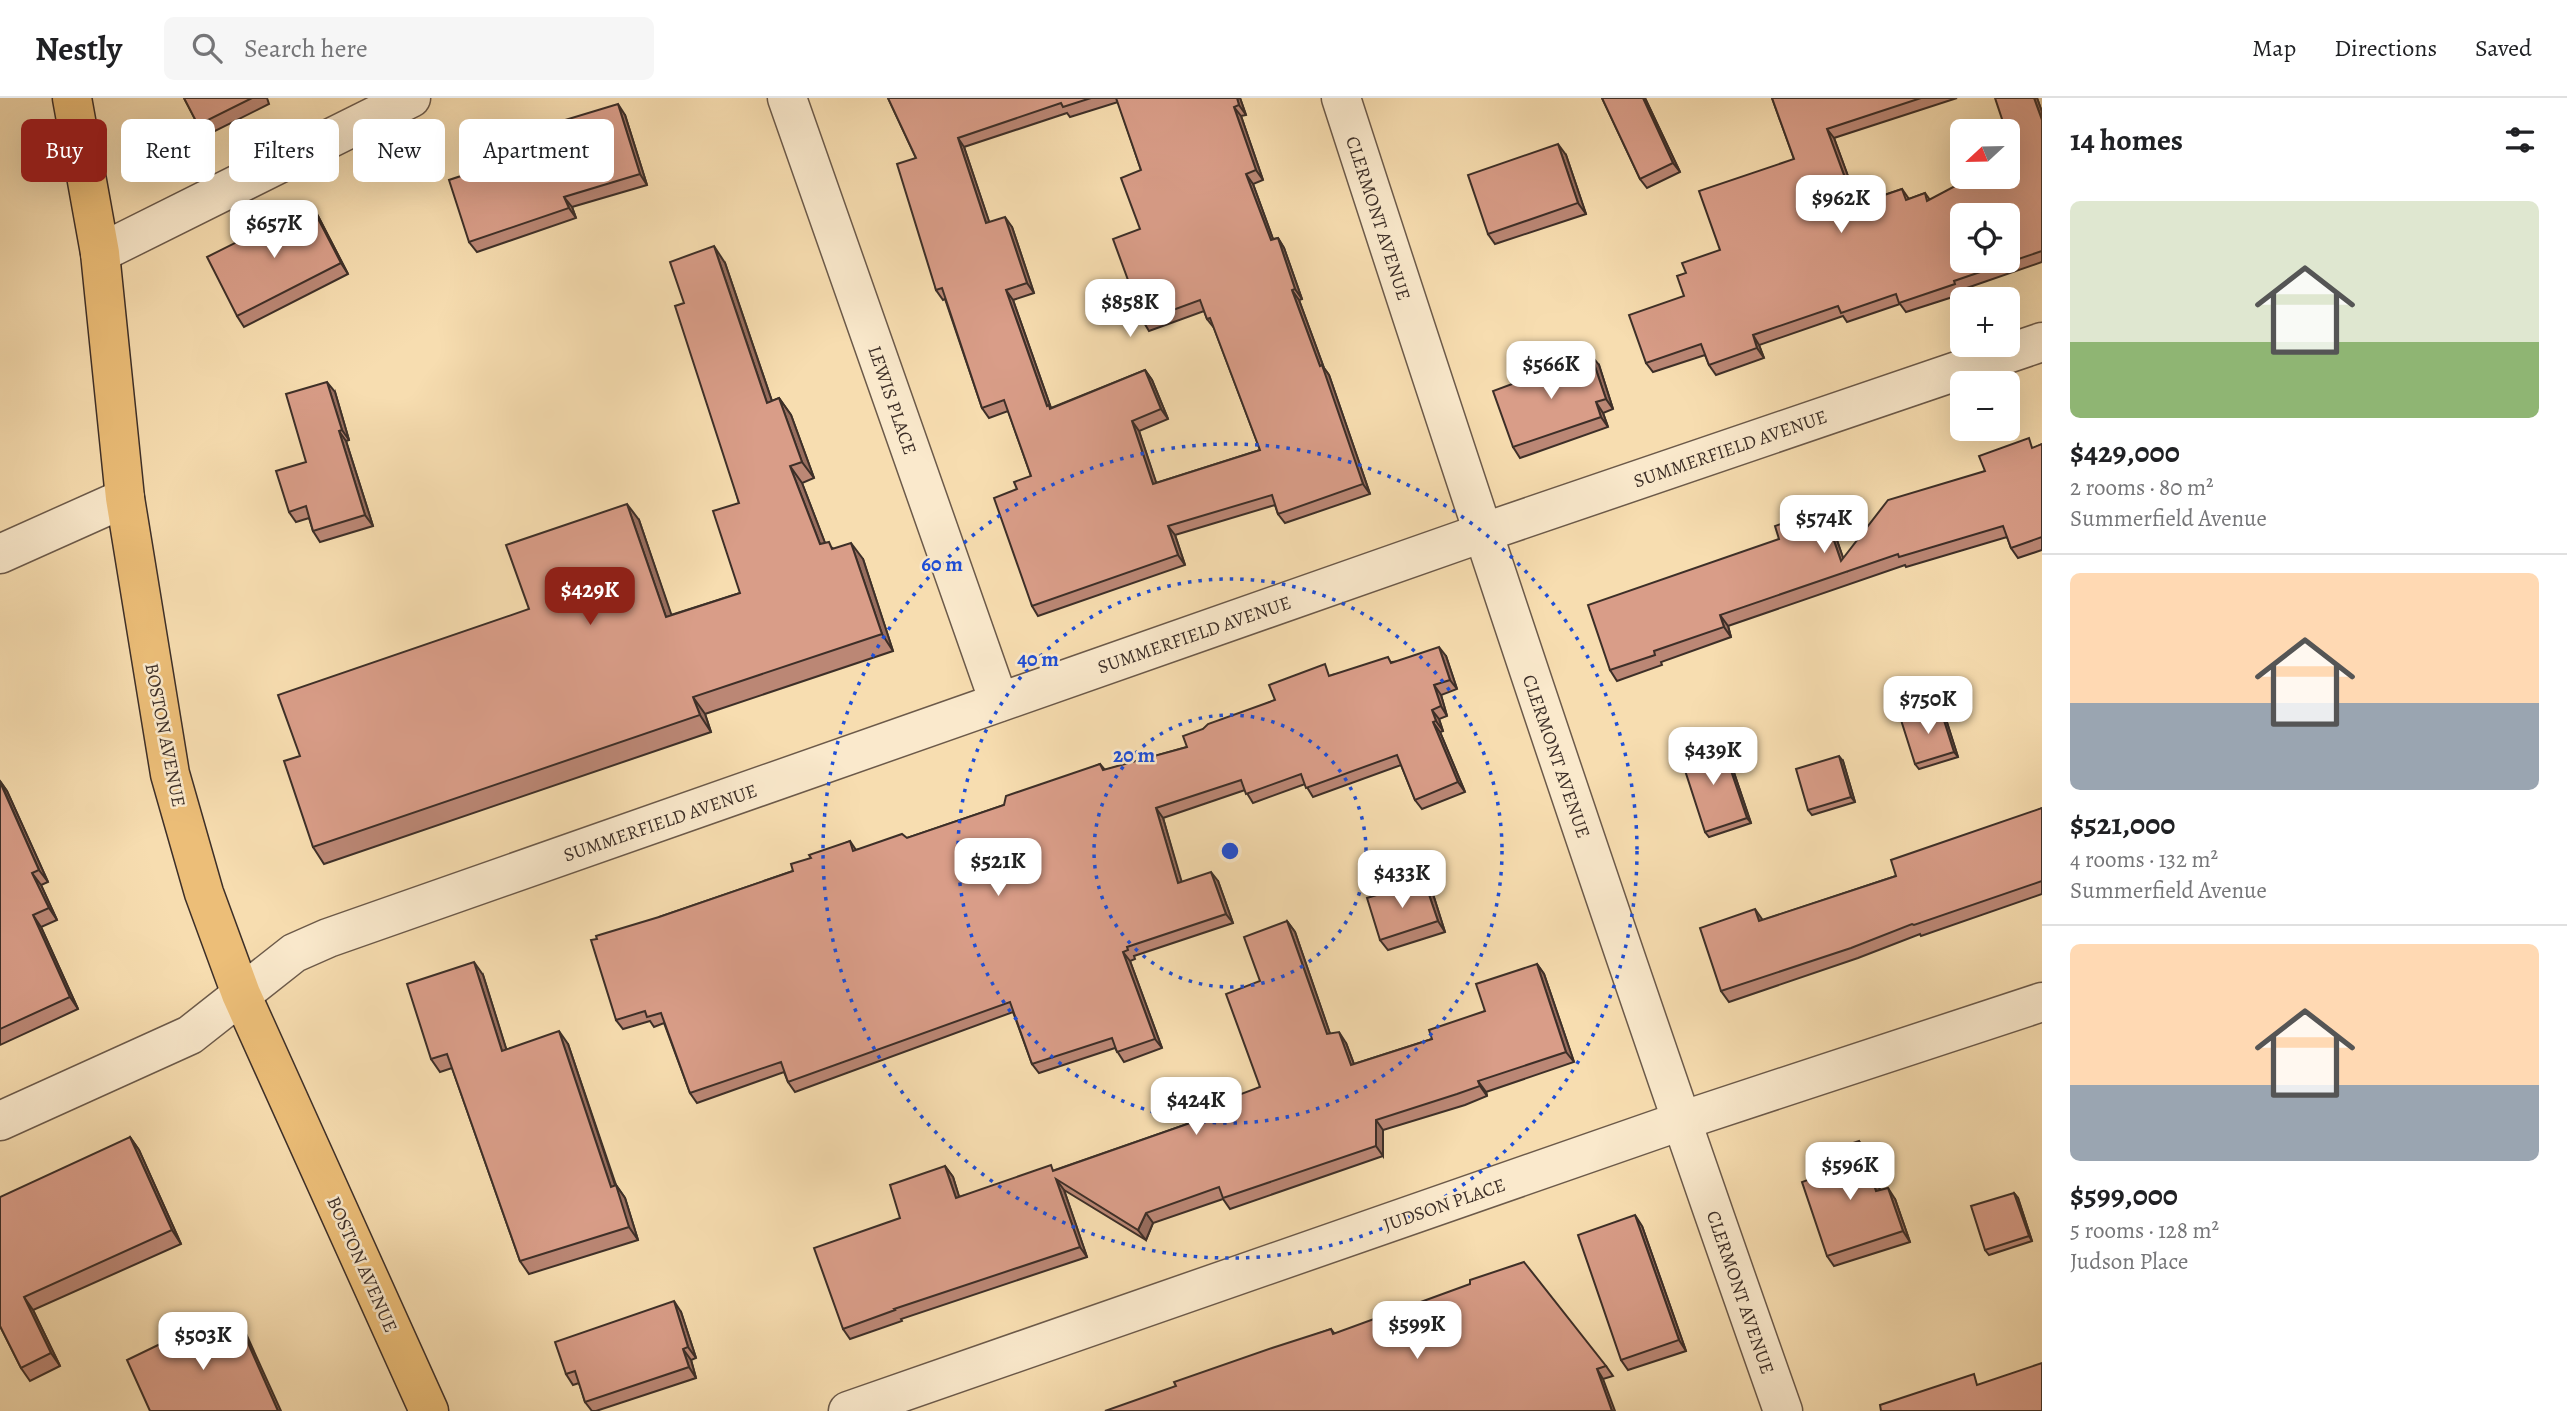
<!DOCTYPE html>
<html lang="en">
<head>
<meta charset="utf-8">
<style>
  :root { --surface:#fff; --page:#f6f6f6; --text:#202124; --muted:#757577; --line:#e0e0e0; --accent:#8f2418 }
  body { margin:0; font-family:Alegreya,serif; background:var(--page); color:var(--text); height:100vh; display:flex; flex-direction:column; font-size:26px; white-space:nowrap }
  * { box-sizing:border-box; margin:0 }
  p { font-size:23px; color:var(--muted) }
  .icon { flex:none; width:38px; height:38px; fill:none; stroke:currentColor; stroke-width:2; stroke-linecap:round; stroke-linejoin:round }
  .map { position:relative; flex:1; overflow:hidden }
  .drawer { display:flex; flex-direction:column; background:var(--surface); width:525px }
  .drawer>* { flex:none }
  .top-card { position:absolute; left:21px; top:21px; width:665px; height:63px; display:flex; gap:14px }
  .needle { width:46px; rotate:248deg }
  .controls { position:absolute; left:1950px; top:21px; display:grid; gap:14px }
  .controls a { display:grid; place-items:center; width:70px; height:70px; border-radius:10px; background:var(--surface); box-shadow:0 7px 28px #0002; font-size:35px }
  .price { position:absolute; translate:-50% -60px; padding:0 16px; border-radius:14px; background:#fff; color:#222; font-size:23px; line-height:46px; filter:drop-shadow(0 2px 4px #0008) }
  .price::after { content:''; position:absolute; left:50%; top:42px; width:21px; height:16px; margin-left:-10px; background:inherit; clip-path:polygon(0 0,100% 0,50% 100%) }
  .price.active { background:var(--accent); color:#fff }
  ul { padding:0; list-style:none }
  li { display:grid; align-content:center; gap:14px; height:371px; padding:0 28px }
  li+li { border-top:2px solid var(--line) }
  li span { display:grid; place-items:center; height:217px; border-radius:10px; color:#555 }
  li>.icon { margin-inline-start:auto }
  span .icon { width:126px; height:126px; fill:#fffc; stroke-width:1 }
  li b { font-size:30px }
  h2 { display:flex; justify-content:space-between; align-items:center; height:84px; padding:0 28px; font-size:30px }
  .pill { padding:0 24px; border-radius:10px; background:var(--surface); box-shadow:0 7px 28px #0002; font-size:24px; line-height:63px }
  .pill.active { background:var(--accent); color:#fff }
  header { display:flex; align-items:center; gap:42px; box-sizing:border-box; height:98px; padding:0 35px; background:var(--surface); border-bottom:2px solid var(--line) }
  header strong { font-size:33px }
  nav { display:flex; gap:38px; margin-inline-start:auto; font-size:24px }
  .search { width:490px; height:63px; background:var(--page); display:flex; align-items:center; gap:18px; box-sizing:border-box; padding:0 24px; border-radius:10px; color:var(--muted); font-size:26px }
  main { display:flex; flex:1; min-height:0 }
  .map>svg:first-child { display:block }
  .lines { fill:none; stroke-linecap:round; stroke-linejoin:round }
  .minor-casing { stroke:#6c5a4a; stroke-width:41 }
  .major-casing { stroke:#3d2f28; stroke-width:41 }
  .minor { stroke:#fae9cc; stroke-width:38 }
  .major { stroke:#ecbe78; stroke-width:38 }
  .wall { fill:#bb8775; stroke:#3d2f28; stroke-width:2; fill-rule:evenodd }
  .shaded-wall { fill:#986e5f; stroke:#3d2f28; stroke-width:2 }
  .building { fill:#d99d88; stroke:#3d2f28; stroke-width:2; fill-rule:evenodd }
  .ring { fill:none; stroke:#1d4ed8; stroke-width:3.5; stroke-dasharray:3.5 7 }
  .labels { text-anchor:middle; stroke-width:5; stroke-linejoin:round; paint-order:stroke }
  .street-label { font-size:19px; fill:#3d2f28; stroke:#fae9cc }
  .centre { fill:#1d4ed8; stroke:#fae9cc; stroke-width:3.5 }
  .ring-label { font-size:21px; text-anchor:middle; font-weight:bold; fill:#1d4ed8; stroke:#fae9cc; stroke-width:5; stroke-linejoin:round; paint-order:stroke }
</style>
</head>
<body>
<header>
<strong>Nestly</strong>
<div class="search"><svg class="icon" aria-label="search" viewBox="0 0 24 24"><circle cx="10" cy="10" r="6"/><path d="M15 15l6 6"/></svg>Search here</div>
<nav><a>Map</a><a>Directions</a><a>Saved</a></nav>
</header>
<main>
<div class="map">
<svg width="2042" height="1313" viewBox="0 0 2042 1313">
  <rect width="100%" height="100%" fill="#f7ddb0"/>
  <filter id="stains"><feTurbulence type="fractalNoise" baseFrequency=".00286" numOctaves="4"/><feColorMatrix values="0 0 0 0 .2 0 0 0 0 .09 0 0 0 0 .02 0 0 0 .5 -.17"/></filter>
  <radialGradient id="worn" r=".72"><stop offset=".6" stop-color="#630" stop-opacity="0"/><stop offset="1" stop-color="#630" stop-opacity=".3"/></radialGradient>
  <g class="lines">
    <g class="minor-casing">
      <g id="minor">
        <path d="M787 0 999 604"/>
        <path d="M1341 0C1483 439 1629 878 1783 1313"/>
        <path d="M100 155 411 0"/>
        <path d="M0 456 125 400"/>
        <path d="M0 1023 190 937 294 855 328 840 1482 435 2042 244"/>
        <path d="M848 1313 1681 1023 2042 904"/>
      </g>
    </g>
    <g class="major-casing">
      <path id="major" d="M72 0 100 155 125 400 170 676 204 795 241 896 429 1313"/>
    </g>
    <use href="#minor" class="minor"/>
    <use href="#major" class="major"/>
  </g>
  <g class="wall">
    <path d="M184 0H267L269 6 205 38 198 27Z"/>
    <path d="M888 0H1240L1246 17 1241 18 1263 82 1253 86 1273 141 1278 140 1284 150 1302 201 1299 202 1324 270 1329 277 1370 396 1285 425 1278 416 1275 407 1175 437 1185 467 1038 518 1032 508 1017 391 1031 378 1008 313 989 320 982 310 945 201 943 202 936 192 916 60ZM1118 4 1141 72 1140 131 1143 223 1149 233 1204 213 1207 221 1214 230 1260 352 1156 385 1139 333 1168 321 1152 282 1145 272 1051 310 1013 202 1034 195 1012 129 989 124 964 49 1067 15 1070 19Z"/>
    <path d="M1602 0H1645L1680 74 1647 90 1640 81Z"/>
    <path d="M1772 0H1957L1834 40 1858 106 1902 91 1909 101 1925 95 1930 102 2007 79 2012 51 2037 0 2042 14V164L1961 192 1962 196 1906 214 1900 206 1847 224 1843 218 1759 247 1764 260 1716 277 1709 267 1705 257 1653 274 1646 265 1684 198 1686 175 1720 152 1794 61Z"/>
    <path d="M625 17 647 87 572 109 576 120 477 154 469 144 501 56 543 29Z"/>
    <path d="M1566 57 1586 116 1495 146 1488 136Z"/>
    <path d="M318 118 348 176 244 229 237 218Z"/>
    <path d="M725 165 772 303 779 300 791 317 814 380 802 385 825 445 834 451 863 461 893 553 705 616 711 634 324 766 313 749 300 658 529 511 639 422 671 517 740 495 739 405 684 205Z"/>
    <path d="M1599 267 1613 311 1603 315 1608 329 1520 360 1513 349Z"/>
    <path d="M335 294 349 342 346 343 373 428 320 444 313 433 309 420 296 424 289 414 306 364Z"/>
    <path d="M2042 346V452L2018 460 2011 450 2007 439 1906 469 1905 467 1728 528 1731 539 1661 564 1662 567 1617 583 1610 572 1779 441 1830 422 1843 460 1985 373Z"/>
    <path d="M1446 558 1457 591 1441 597 1447 618 1439 621 1443 633 1440 634 1465 694 1422 711 1415 702 1401 667 1313 699 1305 686 1253 705 1245 692 1163 720 1181 784 1218 783 1233 825 1134 858 1135 861 1130 863 1162 950 1124 964 1115 950 1039 975 1032 966 1013 914 795 994 788 984 784 974 697 1005 690 995 664 925 654 929 650 923 623 931 616 922 659 819 793 773 811 760 850 743 856 752 907 740 1004 707 1100 666 1105 672 1187 649 1203 631 1275 602 1332 577 1392 564Z"/>
    <path d="M1944 615 1958 659 1919 671 1915 666Z"/>
    <path d="M1725 648 1751 725 1709 739 1705 734Z"/>
    <path d="M1843 663 1855 704 1812 717 1808 712Z"/>
    <path d="M0 683 7 693 48 784 41 787 57 822 41 829 78 911 0 947Z"/>
    <path d="M2042 710V796L1921 838 1920 836 1858 860 1729 904 1721 893 1763 822 1896 778Z"/>
    <path d="M1424 782 1432 793 1445 834 1388 852 1380 842Z"/>
    <path d="M1287 823 1295 834 1330 936 1346 945 1354 966 1432 941 1485 913 1537 866 1544 876 1574 964 1486 994 1487 998 1465 1007 1383 1032V1058L1230 1111 1223 1101 1153 1125 1146 1142 1064 1092 1087 1159 901 1221 902 1223 850 1241 843 1231 900 1120 945 1068 953 1079 959 1099 1055 1072 1196 1023 1260 989V883Z"/>
    <path d="M483 877 506 951 568 946 616 1087 625 1100 638 1142 529 1176 520 1163 452 970 440 974 431 961Z"/>
    <path d="M130 1039 139 1052 181 1146 33 1212 60 1268 30 1283 21 1270 0 1228Z"/>
    <path d="M1867 1054 1880 1092 1895 1101 1910 1144 1834 1168 1827 1158V1075Z"/>
    <path d="M2014 1095 2018 1100 2032 1143 1989 1157 1985 1152Z"/>
    <path d="M1642 1128 1686 1253 1628 1272 1621 1262Z"/>
    <path d="M681 1214 696 1260 691 1262 696 1280 596 1313H592L585 1304 579 1285 573 1287 566 1276Z"/>
    <path d="M1331 1231 1335 1236 1606 1268 1613 1278 1603 1281 1176 1288Z"/>
  </g>
  <g class="shaded-wall">
    <path d="M1237 0H1240L1246 17 1239 7Z"/>
    <path d="M1643 0H1645L1680 74 1673 65Z"/>
    <path d="M2034 0H2037L2042 14V22Z"/>
    <path d="M618 6 625 17 647 87 640 76Z"/>
    <path d="M1234 9 1241 18 1263 82 1256 72Z"/>
    <path d="M1827 31 1834 40 1862 116 1855 107Z"/>
    <path d="M958 40 964 49 993 135 986 125Z"/>
    <path d="M1558 46 1566 57 1586 116 1578 105Z"/>
    <path d="M1246 76 1253 86 1277 152 1271 142Z"/>
    <path d="M564 99 572 109 576 120 569 110Z"/>
    <path d="M311 107 318 118 348 176 341 165Z"/>
    <path d="M1005 119 1012 129 1034 195 1027 185Z"/>
    <path d="M1278 140 1284 150 1302 201 1295 191Z"/>
    <path d="M714 148 725 165 778 321 767 305Z"/>
    <path d="M1006 192 1013 202 1051 310 1056 317 1047 308Z"/>
    <path d="M1292 192 1299 202 1324 270 1329 277 1370 396 1363 386Z"/>
    <path d="M1753 237 1759 247 1764 260 1757 250Z"/>
    <path d="M1591 257 1599 267 1613 311 1606 301Z"/>
    <path d="M1145 272 1152 282 1168 321 1161 311Z"/>
    <path d="M327 284 335 294 349 342 342 332Z"/>
    <path d="M779 300 791 317 814 380 802 364Z"/>
    <path d="M1596 304 1603 315 1608 329 1601 319Z"/>
    <path d="M1132 323 1139 333 1160 396 1153 386Z"/>
    <path d="M339 333 346 343 373 428 365 417Z"/>
    <path d="M790 368 802 385 832 463 820 446Z"/>
    <path d="M627 406 639 422 678 536 666 519Z"/>
    <path d="M1823 411 1830 422 1848 474 1841 463Z"/>
    <path d="M1168 428 1175 437 1185 467 1178 457Z"/>
    <path d="M851 445 863 461 893 553 882 536Z"/>
    <path d="M1720 517 1728 528 1731 539 1724 529Z"/>
    <path d="M1439 549 1446 558 1457 591 1450 582Z"/>
    <path d="M1434 587 1441 597 1447 618 1441 608Z"/>
    <path d="M693 599 705 616 711 634 700 617Z"/>
    <path d="M1940 610 1944 615 1958 659 1954 654Z"/>
    <path d="M1432 612 1439 621 1443 633 1436 623Z"/>
    <path d="M1433 624 1440 634 1465 694 1458 684Z"/>
    <path d="M1721 643 1725 648 1751 725 1747 720Z"/>
    <path d="M1839 658 1843 663 1855 704 1851 699Z"/>
    <path d="M0 683 7 693 48 784 39 772Z"/>
    <path d="M1156 710 1163 720 1185 795 1178 785Z"/>
    <path d="M1211 774 1218 783 1233 825 1226 816Z"/>
    <path d="M32 775 41 787 57 822 49 810Z"/>
    <path d="M1424 782 1432 793 1445 834 1438 823Z"/>
    <path d="M1755 811 1762 821 1767 834 1759 823Z"/>
    <path d="M33 817 41 829 78 911 70 899Z"/>
    <path d="M1287 823 1295 834 1334 947 1327 936Z"/>
    <path d="M1123 854 1130 863 1162 950 1155 941Z"/>
    <path d="M474 864 483 877 511 966 502 953Z"/>
    <path d="M1537 866 1544 876 1574 964 1566 954Z"/>
    <path d="M559 933 568 946 616 1090V1087L625 1100 638 1142 629 1129 611 1089Z"/>
    <path d="M1339 934 1346 945 1358 977 1351 967Z"/>
    <path d="M1478 983 1486 994 1487 998 1480 988Z"/>
    <path d="M1376 1022 1383 1032V1058L1376 1048Z"/>
    <path d="M130 1039 139 1052 181 1146 172 1132Z"/>
    <path d="M1859 1043 1867 1054 1884 1104 1876 1093Z"/>
    <path d="M945 1068 953 1079 963 1111 956 1100Z"/>
    <path d="M1056 1081 1064 1092 1087 1159 1080 1149Z"/>
    <path d="M1888 1090 1895 1101 1910 1144 1903 1133Z"/>
    <path d="M2014 1095 2018 1100 2032 1143 2029 1138Z"/>
    <path d="M1146 1115 1153 1125 1146 1142 1138 1132Z"/>
    <path d="M1635 1117 1642 1128 1686 1253 1679 1242Z"/>
    <path d="M24 1199 33 1212 60 1268 51 1255Z"/>
    <path d="M674 1203 681 1214 696 1260 688 1249Z"/>
    <path d="M236 1218 243 1229 281 1313H278Z"/>
    <path d="M683 1251 691 1262 696 1280 689 1269Z"/>
    <path d="M1597 1271 1603 1281 1615 1313H1612Z"/>
  </g>
  <g class="building">
    <path d="M184 0H252L198 27Z"/>
    <path d="M888 0H1091L1063 9 1061 5 958 40 986 125 1005 119 1027 185 1006 192 1047 308 1049 307 1050 311 1145 272 1161 311 1132 323 1153 386 1260 352 1210 220 1207 221 1200 202 1143 223 1113 141 1140 131 1121 80 1141 72 1116 0H1237L1239 7 1234 9 1256 72 1246 76 1271 142 1278 140 1295 191 1292 192 1320 268 1322 267 1363 386 1278 416 1272 397 1168 428 1178 457 1032 508 994 400 1017 391 1014 384 1031 378 1004 302 982 310 942 190 936 192 897 66 916 60Z"/>
    <path d="M1602 0H1643L1673 65 1640 81Z"/>
    <path d="M1772 0H1921L1827 31 1855 107 1902 91 1906 102 1925 95 1927 103 1972 79H2007V52L2012 51 2007 33H2006L1995 0H2034L2042 22V153L1954 183 1955 186 1899 205 1896 196 1841 215 1838 208 1753 237 1757 250 1709 267 1701 246 1646 265 1629 217 1684 198 1677 178 1686 175 1682 165 1720 152 1699 93 1794 61ZM1962 117H2007V163H1962Z"/>
    <path d="M618 6 640 76 564 99 569 110 469 144 449 82 473 74 471 67 501 56 496 40 540 24 542 29Z"/>
    <path d="M1558 46 1578 105 1488 136 1468 77Z"/>
    <path d="M311 107 341 165 237 218 207 159Z"/>
    <path d="M714 148 767 305 779 300 802 364 790 368 820 446 829 444 832 451 851 445 882 536 693 599 700 617 313 749 284 663 300 658 278 597 529 511 506 447 627 406 666 519 740 495 713 413 739 405 675 208 684 205 670 164Z"/>
    <path d="M1591 257 1606 301 1596 304 1601 319 1513 349 1493 293Z"/>
    <path d="M327 284 342 332 339 333 365 417 313 433 306 408 289 414 276 373 306 364 286 296Z"/>
    <path d="M2029 340 2032 350 2042 346V439L2011 450 2003 428 1899 459 1898 456 1720 517 1724 529 1654 553 1655 557 1610 572 1588 507 1779 441 1775 428 1823 411 1841 463 1888 402 1985 373 1979 358Z"/>
    <path d="M1439 549 1450 582 1434 587 1441 608 1432 612 1436 623 1433 624 1458 684 1415 702 1397 657 1306 690 1301 676 1246 696 1241 682 1156 710 1178 785 1211 774 1226 816 1127 849 1128 852 1123 854 1155 941 1117 954 1112 940 1032 966 1010 904 788 984 781 964 690 995 661 915 647 919 645 913 616 922 591 842 597 841 596 838 659 819 793 773 791 766 811 760 809 757 850 743 853 753 902 736 907 740 1004 707 1006 698 1100 666 1103 672 1187 649 1183 638 1203 631 1208 626 1275 602 1269 587 1325 566 1329 578 1388 559 1391 565Z"/>
    <path d="M1940 610 1954 654 1915 666 1901 622Z"/>
    <path d="M1721 643 1747 720 1705 734 1680 657Z"/>
    <path d="M1839 658 1851 699 1808 712 1796 671Z"/>
    <path d="M0 684 39 772 32 775 49 810 33 817 70 899 0 931Z"/>
    <path d="M2042 710V783L1914 827 1912 826 1851 850 1721 893 1700 830 1755 811 1759 823 1896 778 1891 762Z"/>
    <path d="M1424 782 1438 823 1380 842 1367 800Z"/>
    <path d="M1287 823 1327 936 1339 934 1351 967 1432 941 1429 932 1485 913 1476 886 1537 866 1566 954 1478 983 1480 988 1457 996 1376 1022V1048L1223 1100 1219 1089 1146 1115 1138 1132 1056 1081 1080 1149 894 1211 895 1212 843 1231 814 1150 900 1120 890 1087 945 1068 956 1100 1051 1067 1053 1073 1196 1023 1194 1020 1219 1011 1217 1005 1260 989 1226 896 1260 883 1244 839Z"/>
    <path d="M474 864 502 953 559 933 611 1089 616 1087 629 1129 520 1163 447 956 431 961 407 886Z"/>
    <path d="M130 1039 172 1132 24 1199 51 1255 21 1270 0 1228V1099Z"/>
    <path d="M1859 1043 1876 1093 1888 1090 1903 1133 1827 1158 1802 1084 1827 1075 1820 1056Z"/>
    <path d="M2014 1095 2029 1138 1985 1152 1971 1108Z"/>
    <path d="M1635 1117 1679 1242 1621 1262 1578 1137Z"/>
    <path d="M1524 1164 1606 1268 1597 1271 1612 1313H1105L1176 1288 1174 1284 1272 1250 1331 1231 1333 1236 1470 1186V1182Z"/>
    <path d="M674 1203 688 1249 683 1251 689 1269 585 1304 575 1273 566 1276 555 1244Z"/>
    <path d="M236 1218 278 1313H150L127 1262 214 1220 216 1227Z"/>
    <path d="M2042 1265V1313H1881L1880 1307 1974 1276 1977 1287Z"/>
  </g>
  <g class="ring">
    <circle cx="1230" cy="753" r="136"/>
    <circle cx="1230" cy="753" r="272"/>
    <circle cx="1230" cy="753" r="407"/>
  </g>
  <g class="labels">
    <g class="street-label">
      <text transform="translate(1379 120) rotate(72)" y="7">CLERMONT AVENUE</text>
      <text transform="translate(893 302) rotate(71)" y="7">LEWIS PLACE</text>
      <text transform="translate(1730 350) rotate(-19)" y="7">SUMMERFIELD AVENUE</text>
      <text transform="translate(1194 536) rotate(-19)" y="7">SUMMERFIELD AVENUE</text>
      <text transform="translate(166 637) rotate(79)" y="7">BOSTON AVENUE</text>
      <text transform="translate(1557 658) rotate(71)" y="7">CLERMONT AVENUE</text>
      <text transform="translate(660 724) rotate(-19)" y="7">SUMMERFIELD AVENUE</text>
      <text transform="translate(1444 1106) rotate(-19)" y="7">JUDSON PLACE</text>
      <text transform="translate(363 1166) rotate(66)" y="7">BOSTON AVENUE</text>
      <text transform="translate(1741 1194) rotate(71)" y="7">CLERMONT AVENUE</text>
    </g>
  </g>
  <circle cx="1230" cy="753" r="10" class="centre"/>
  <g class="ring-label">
    <text x="942" y="473">60 m</text>
    <text x="1038" y="568">40 m</text>
    <text x="1134" y="664">20 m</text>
  </g>
  <rect width="100%" height="100%" filter="url(#stains)"/>
  <rect width="100%" height="100%" fill="url(#worn)"/>
</svg>
<div class="controls">
<a><svg class="needle" viewBox="-14 -14 28 28"><path d="M0-13l5 13h-10z" fill="#e53935"/><path d="M0 13l5-13h-10z" fill="#757577"/></svg></a>
<a><svg class="icon" aria-label="locate" viewBox="0 0 24 24"><circle cx="12" cy="12" r="6"/><path d="M12 2v4M12 18v4M2 12h4M18 12h4"/></svg></a>
<a>+</a>
<a>−</a>
</div>
<b class="price" style="left:1841px;top:137px">$962K</b>
<b class="price" style="left:274px;top:162px">$657K</b>
<b class="price" style="left:1130px;top:241px">$858K</b>
<b class="price" style="left:1551px;top:303px">$566K</b>
<b class="price" style="left:1824px;top:457px">$574K</b>
<b class="price active" style="left:590px;top:529px">$429K</b>
<b class="price" style="left:1928px;top:638px">$750K</b>
<b class="price" style="left:1713px;top:689px">$439K</b>
<b class="price" style="left:998px;top:800px">$521K</b>
<b class="price" style="left:1402px;top:812px">$433K</b>
<b class="price" style="left:1196px;top:1039px">$424K</b>
<b class="price" style="left:1850px;top:1104px">$596K</b>
<b class="price" style="left:1417px;top:1263px">$599K</b>
<b class="price" style="left:203px;top:1274px">$503K</b>
<div class="top-card">
<a class="pill active">Buy</a>
<a class="pill">Rent</a>
<a class="pill">Filters</a>
<a class="pill">New</a>
<a class="pill">Apartment</a>
</div>
</div>
<section class="drawer">
<h2>14 homes<svg class="icon" aria-label="filters" viewBox="0 0 24 24"><path d="M4 7h16M4 17h16"/><circle cx="9" cy="7" r="2"/><circle cx="15" cy="17" r="2"/></svg></h2>
<ul>
<li><span style="background:linear-gradient(#dfe7d0 65%,#8fb573 0)"><svg class="icon" aria-label="home" viewBox="0 0 24 24"><path d="M3 11l9-7 9 7M6 9v11h12V9"/></svg></span><div><b>$429,000</b><p>2 rooms · 80 m²</p><p>Summerfield Avenue</p></div></li>
<li><span style="background:linear-gradient(#ffd9b3 60%,#9aa5b1 0)"><svg class="icon" aria-label="home" viewBox="0 0 24 24"><path d="M3 11l9-7 9 7M6 9v11h12V9"/></svg></span><div><b>$521,000</b><p>4 rooms · 132 m²</p><p>Summerfield Avenue</p></div></li>
<li><span style="background:linear-gradient(#ffd9b3 65%,#9aa5b1 0)"><svg class="icon" aria-label="home" viewBox="0 0 24 24"><path d="M3 11l9-7 9 7M6 9v11h12V9"/></svg></span><div><b>$599,000</b><p>5 rooms · 128 m²</p><p>Judson Place</p></div></li>
</ul>
</section>
</main>
</body>
</html>
